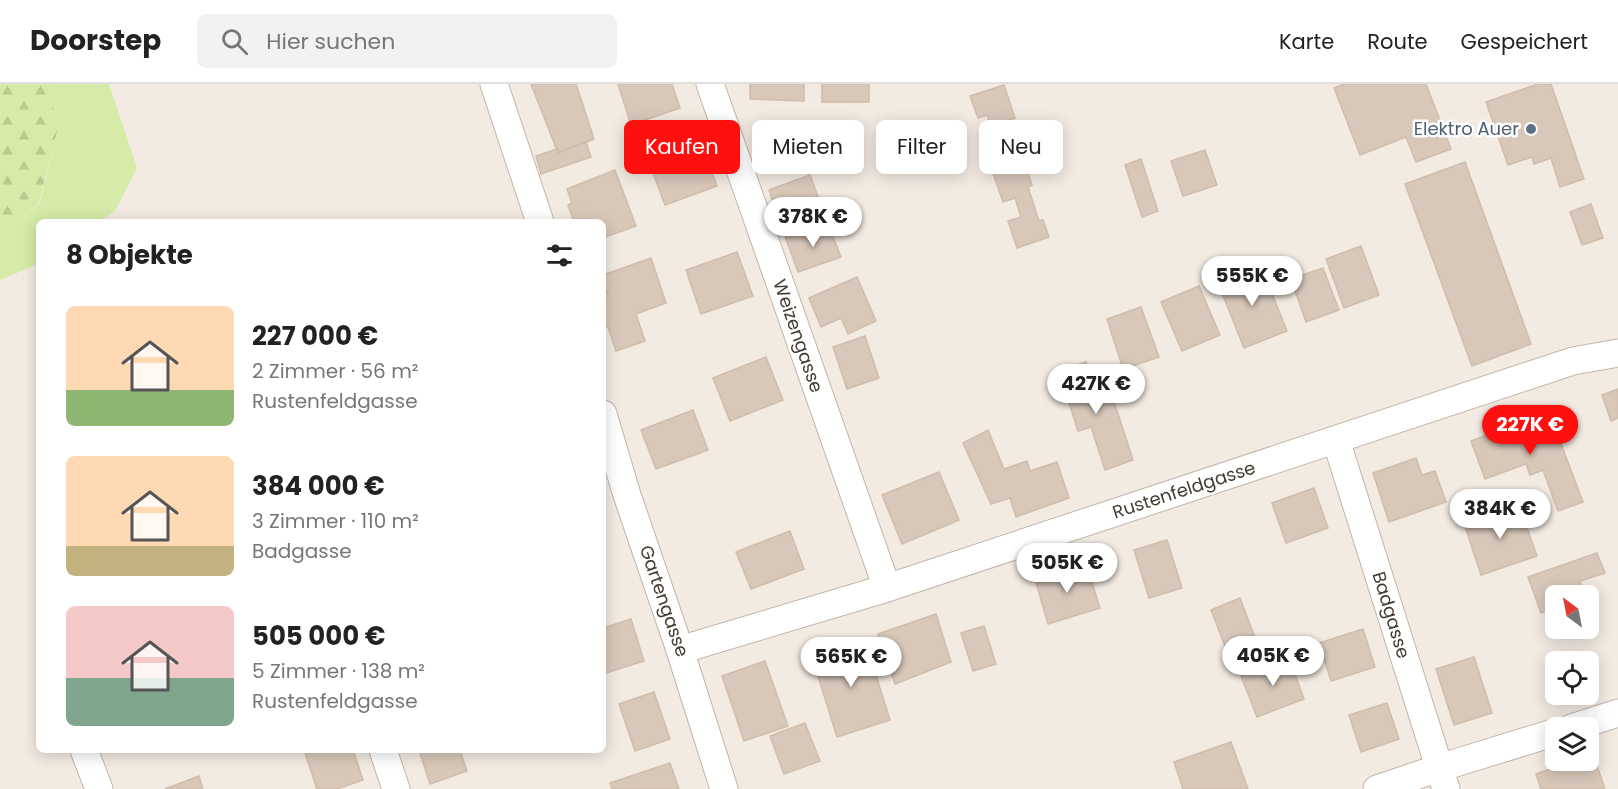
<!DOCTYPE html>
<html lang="de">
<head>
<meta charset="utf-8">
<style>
  :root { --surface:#fff; --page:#f2f2f2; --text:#222; --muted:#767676; --line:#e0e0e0; --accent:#ff0f0d }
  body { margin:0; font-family:Poppins,sans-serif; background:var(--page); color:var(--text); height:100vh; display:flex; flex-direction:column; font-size:22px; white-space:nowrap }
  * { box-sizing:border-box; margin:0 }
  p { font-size:20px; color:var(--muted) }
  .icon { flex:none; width:33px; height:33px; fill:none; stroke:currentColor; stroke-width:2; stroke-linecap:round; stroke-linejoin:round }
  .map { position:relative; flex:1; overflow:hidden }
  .panel { position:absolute; left:36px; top:135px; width:570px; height:534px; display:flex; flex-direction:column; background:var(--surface); border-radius:9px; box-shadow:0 3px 15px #0003 }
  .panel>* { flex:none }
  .banner { position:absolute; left:624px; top:36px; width:570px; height:54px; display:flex; gap:12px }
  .needle { width:39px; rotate:328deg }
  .tools { position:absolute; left:1545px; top:501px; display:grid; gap:12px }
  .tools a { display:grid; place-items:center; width:54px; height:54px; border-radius:9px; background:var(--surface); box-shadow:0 3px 15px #0003; font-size:30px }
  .price { position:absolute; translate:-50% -51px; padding:0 14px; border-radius:21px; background:#fff; color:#222; font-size:20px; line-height:39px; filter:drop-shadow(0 2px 3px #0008) }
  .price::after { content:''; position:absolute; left:50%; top:36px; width:18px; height:14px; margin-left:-9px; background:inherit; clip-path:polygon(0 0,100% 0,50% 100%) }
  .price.selected { background:var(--accent); color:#fff }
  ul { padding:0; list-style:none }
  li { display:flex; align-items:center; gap:18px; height:150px; padding:0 30px }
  li span { display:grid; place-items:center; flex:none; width:168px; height:120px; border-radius:9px; color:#555 }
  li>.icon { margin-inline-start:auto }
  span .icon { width:72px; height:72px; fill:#fffc; stroke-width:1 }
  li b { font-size:26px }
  h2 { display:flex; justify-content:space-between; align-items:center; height:72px; padding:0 30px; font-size:26px }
  .tag { padding:0 21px; border-radius:9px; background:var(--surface); box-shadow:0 3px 15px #0003; font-size:21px; line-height:54px }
  .tag.selected { background:var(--accent); color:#fff }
  header { display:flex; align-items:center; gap:36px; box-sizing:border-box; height:84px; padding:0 30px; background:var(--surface); border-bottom:2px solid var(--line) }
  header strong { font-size:28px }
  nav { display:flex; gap:33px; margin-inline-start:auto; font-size:21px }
  .search { width:420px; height:54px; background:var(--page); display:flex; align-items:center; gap:15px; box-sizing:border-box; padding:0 21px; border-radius:9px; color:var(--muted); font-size:22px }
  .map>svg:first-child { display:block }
  .green { fill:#d6eba7 }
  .forest { fill:url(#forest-firs) }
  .building { fill:#d8c8ba; stroke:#d0bcaa; stroke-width:1.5 }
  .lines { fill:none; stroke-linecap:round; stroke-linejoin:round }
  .minor-casing { stroke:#c2b5a7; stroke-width:29 }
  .minor { stroke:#fff; stroke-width:27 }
  .service-dot { fill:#5c6f8a; stroke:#fff; stroke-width:2 }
  .labels { text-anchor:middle; stroke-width:5; stroke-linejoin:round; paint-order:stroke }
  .service-label { font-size:18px; fill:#4e5e75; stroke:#fff; text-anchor:end }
  .street-label { font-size:18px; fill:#453b32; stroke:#fff }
</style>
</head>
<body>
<header>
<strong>Doorstep</strong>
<div class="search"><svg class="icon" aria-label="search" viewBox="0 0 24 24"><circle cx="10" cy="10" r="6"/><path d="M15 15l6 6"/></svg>Hier suchen</div>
<nav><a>Karte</a><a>Route</a><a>Gespeichert</a></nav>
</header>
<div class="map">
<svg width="1618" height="705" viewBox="0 0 1618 705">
  <defs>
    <pattern id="forest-firs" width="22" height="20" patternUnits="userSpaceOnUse" patternTransform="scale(1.5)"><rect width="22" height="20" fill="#d6eba7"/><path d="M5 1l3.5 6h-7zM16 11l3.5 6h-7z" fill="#b9ca90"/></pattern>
  </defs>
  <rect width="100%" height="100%" fill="#f3ebe2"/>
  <path class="green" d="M48 0H109L137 84 115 127 98 138H39V178L29 184 0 196V149L40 119 58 44Z"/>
  <path class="forest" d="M0 0H48L58 44 39 119 0 149Z"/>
  <g class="building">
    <path d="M531 0H576L594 55 558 69Z"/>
    <path d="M618 0H672L680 24 631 41Z"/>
    <path d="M750 0H804V17L750 15Z"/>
    <rect x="822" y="0" width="47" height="18"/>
    <path d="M1344 0H1426L1451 65 1416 78 1406 53 1360 71 1334 4Z"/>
    <path d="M1538 0H1551L1584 95 1560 103 1551 74 1534 80 1532 73 1508 81 1486 18Z"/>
    <path d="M1004 1 1015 34 1004 38 1009 55 1021 51 1031 79 1025 81 1032 101 1028 103 1039 137 1043 136 1049 153 1017 164 1008 137 1021 133 1015 114 1003 118 993 89 998 88 993 70 999 68 987 31 978 34 970 12Z"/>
    <path d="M586 58 591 73 541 90 536 72 557 65 558 69Z"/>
    <path d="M702 62 717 102 665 121 650 81Z"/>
    <path d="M1205 66 1217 101 1183 112 1171 77Z"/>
    <path d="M1141 75 1158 127 1142 133 1125 81Z"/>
    <path d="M1465 78 1531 260 1472 282 1405 100Z"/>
    <path d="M615 86 636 142 603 154V138L579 137 574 138 568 121 572 119 567 105Z"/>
    <path d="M810 91 828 140 786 155 769 106Z"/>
    <path d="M1591 120 1603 154 1582 161 1570 128Z"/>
    <path d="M828 140 841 173 798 188 786 155Z"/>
    <path d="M1361 162 1379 211 1344 224 1326 175Z"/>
    <path d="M737 168 753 212 701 230 686 186Z"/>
    <path d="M651 174 666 219 636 230 645 257 616 267 608 243 603 245V214L608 212 603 197V191Z"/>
    <path d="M1261 182 1287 247 1244 264 1218 199Z"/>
    <path d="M1323 184 1339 226 1306 238 1291 195Z"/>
    <path d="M857 193 876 237 848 250 841 234 821 243 809 214Z"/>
    <path d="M1199 202 1220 251 1182 267 1161 218Z"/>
    <path d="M1141 223 1159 273 1123 285 1107 235Z"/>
    <path d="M865 252 879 294 847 305 833 263Z"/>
    <path d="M766 273 783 316 730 337 713 294Z"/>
    <path d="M1086 278 1096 307 1109 302 1133 376 1105 386 1091 343 1078 347 1059 287Z"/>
    <path d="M1618 305V334L1611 337 1602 311Z"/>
    <path d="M693 326 708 366 656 385 641 346Z"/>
    <path d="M1549 328 1583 418 1558 427 1543 386 1530 391 1526 380 1485 395 1471 357Z"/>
    <path d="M988 346 1004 385 1027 377 1030 387 1057 378 1069 414 1016 433 1010 414 991 420 963 359Z"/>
    <path d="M1416 374 1422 391 1435 387 1446 418 1389 438 1373 389Z"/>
    <path d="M939 388 959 436 902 460 882 411Z"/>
    <path d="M1314 404 1328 444 1286 459 1272 419Z"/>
    <path d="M1519 421 1537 472 1481 491 1464 439Z"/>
    <path d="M790 447 804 485 751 505 736 468Z"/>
    <path d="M1167 456 1182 504 1149 514 1134 466Z"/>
    <path d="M1597 469 1605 489 1580 497 1585 512H1556V523L1541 529 1528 493Z"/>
    <path d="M1086 479 1100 524 1048 540 1035 495Z"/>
    <path d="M1240 514 1254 551 1225 562 1211 526Z"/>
    <path d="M936 530 951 578 895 600 878 550Z"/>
    <path d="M631 535 644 577 603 590V544Z"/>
    <path d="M984 542 996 580 973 587 961 549Z"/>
    <path d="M1363 545 1375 583 1331 597 1319 559Z"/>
    <path d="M865 556 890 636 837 653 812 573Z"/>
    <path d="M1474 573 1492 629 1454 641 1436 585Z"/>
    <path d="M1289 574 1304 615 1257 633 1241 592Z"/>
    <path d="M765 577 788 642 744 657 722 592Z"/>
    <path d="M654 608 670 655 635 667 619 620Z"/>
    <path d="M1387 619 1399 655 1361 668 1349 631Z"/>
    <path d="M805 639 820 677 784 690 770 652Z"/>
    <path d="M1231 658 1248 705H1183L1174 678Z"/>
    <path d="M304 666H353L363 696 337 705H317Z"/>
    <path d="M419 666H460L467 687 430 700Z"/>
    <path d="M1593 670 1605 705H1541L1536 690 1575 676H1588V672Z"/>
    <path d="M670 679 679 705H612L610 699Z"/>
    <path d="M199 692 203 705H165Z"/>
  </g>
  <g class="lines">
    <g class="minor-casing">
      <g id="minor">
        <path d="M494 0 540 138"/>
        <path d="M710 0 887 504"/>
        <path d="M603 330 627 411 680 566 724 705"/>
        <path d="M1336 356 1446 705"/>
        <path d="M680 566 887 504 1573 277 1618 269"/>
        <path d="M1571 644 1618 629"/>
        <path d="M84 666 99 705"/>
        <path d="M383 666 396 705"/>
        <path d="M1377 705 1439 684 1556 648"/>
      </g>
    </g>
    <use href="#minor" class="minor"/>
  </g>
  <circle class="service-dot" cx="1531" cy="45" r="6"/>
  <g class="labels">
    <g class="service-label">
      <text x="1519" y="51">Elektro Auer</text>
    </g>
    <g class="street-label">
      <text transform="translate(798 252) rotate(71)" y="6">Weizengasse</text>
      <text transform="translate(1184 406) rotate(-18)" y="6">Rustenfeldgasse</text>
      <text transform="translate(664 517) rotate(71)" y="6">Gartengasse</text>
      <text transform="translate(1391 531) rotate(73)" y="6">Badgasse</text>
    </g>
  </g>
</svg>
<div class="tools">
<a><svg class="needle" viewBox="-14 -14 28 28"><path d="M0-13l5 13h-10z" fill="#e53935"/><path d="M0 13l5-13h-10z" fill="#767676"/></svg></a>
<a><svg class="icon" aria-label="locate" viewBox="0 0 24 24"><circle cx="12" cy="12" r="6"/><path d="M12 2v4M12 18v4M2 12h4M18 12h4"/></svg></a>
<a><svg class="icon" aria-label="layers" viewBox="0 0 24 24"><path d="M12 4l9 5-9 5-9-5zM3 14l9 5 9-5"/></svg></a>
</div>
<b class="price" style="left:813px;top:164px">378K €</b>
<b class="price" style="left:1252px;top:223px">555K €</b>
<b class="price" style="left:1096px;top:331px">427K €</b>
<b class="price selected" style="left:1530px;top:372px">227K €</b>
<b class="price" style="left:1500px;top:456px">384K €</b>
<b class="price" style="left:1067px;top:510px">505K €</b>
<b class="price" style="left:1273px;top:603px">405K €</b>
<b class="price" style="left:851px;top:604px">565K €</b>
<div class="banner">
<a class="tag selected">Kaufen</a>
<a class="tag">Mieten</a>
<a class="tag">Filter</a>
<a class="tag">Neu</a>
</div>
<section class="panel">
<h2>8 Objekte<svg class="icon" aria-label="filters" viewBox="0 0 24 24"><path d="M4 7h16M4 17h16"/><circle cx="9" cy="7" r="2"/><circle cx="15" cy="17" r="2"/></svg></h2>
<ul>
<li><span style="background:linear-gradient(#ffd9b3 70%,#8fb573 0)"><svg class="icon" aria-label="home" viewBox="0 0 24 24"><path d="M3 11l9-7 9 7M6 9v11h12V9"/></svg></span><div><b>227 000 €</b><p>2 Zimmer · 56 m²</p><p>Rustenfeldgasse</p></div></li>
<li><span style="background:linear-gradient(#ffd9b3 75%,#c2b280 0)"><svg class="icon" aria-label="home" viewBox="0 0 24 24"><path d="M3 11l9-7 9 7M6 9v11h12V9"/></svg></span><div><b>384 000 €</b><p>3 Zimmer · 110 m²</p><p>Badgasse</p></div></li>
<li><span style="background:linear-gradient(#f6c9c9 60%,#7fa58c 0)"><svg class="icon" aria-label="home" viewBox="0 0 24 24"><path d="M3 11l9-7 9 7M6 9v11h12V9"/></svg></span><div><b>505 000 €</b><p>5 Zimmer · 138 m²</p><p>Rustenfeldgasse</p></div></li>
</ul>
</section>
</div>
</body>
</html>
